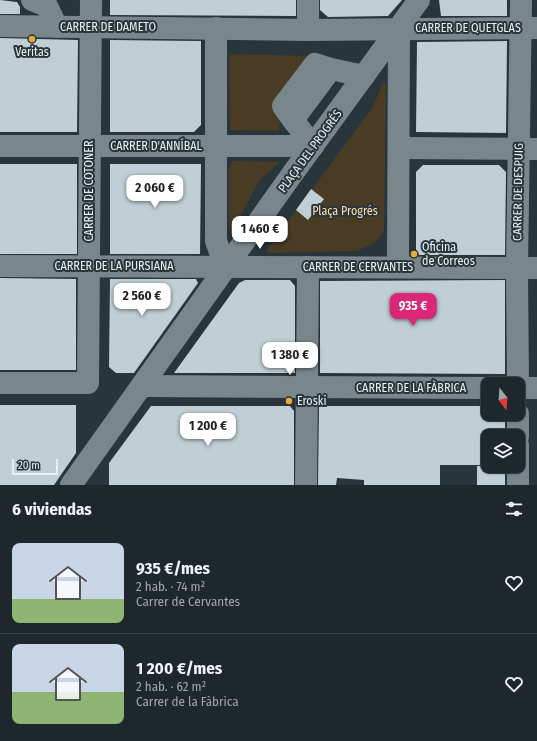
<!DOCTYPE html>
<html lang="es">
<head>
<meta charset="utf-8">
<style>
  :root { --surface:#1e282c; --page:#263034; --text:#f1f3f6; --muted:#a1a6a9; --line:#3c4448; --accent:#db2777 }
  body { margin:0; font-family:"Fira Sans Condensed",sans-serif; background:var(--page); color:var(--text); height:100vh; display:flex; flex-direction:column; font-size:15px; white-space:nowrap }
  * { box-sizing:border-box; margin:0 }
  p { font-size:13px; color:var(--muted) }
  .icon { flex:none; width:22px; height:22px; fill:none; stroke:currentColor; stroke-width:2; stroke-linecap:round; stroke-linejoin:round }
  .map { position:relative; height:485px; overflow:hidden }
  .details { display:flex; flex-direction:column; background:var(--surface); flex:1 }
  .details>* { flex:none }
  .needle { width:26px; rotate:163deg }
  .buttons { position:absolute; left:481px; top:377px; display:grid; gap:8px }
  .buttons a { display:grid; place-items:center; width:44px; height:44px; border-radius:8px; background:var(--surface); box-shadow:0 1px 3px #0004,0 0 0 1px var(--line); font-size:20px }
  .scale { position:absolute; left:12px; bottom:10px; width:46px; box-sizing:border-box; padding-left:4px; border:2px solid #e8f0f3; border-top:0; font-size:11px; line-height:14px; white-space:nowrap; color:#e8f0f3; -webkit-text-stroke:3px #28353a; paint-order:stroke }
  .price { position:absolute; translate:-50% -34px; padding:0 9px; border-radius:8px; background:#fff; color:#222; font-size:13px; line-height:26px; filter:drop-shadow(0 1px 2px #0008) }
  .price::after { content:''; position:absolute; left:50%; top:24px; width:12px; height:9px; margin-left:-6px; background:inherit; clip-path:polygon(0 0,100% 0,50% 100%) }
  .price.on { background:var(--accent); color:#fff }
  ul { padding:0; list-style:none }
  li { display:flex; align-items:center; gap:12px; height:100px; padding:0 12px }
  li+li { border-top:1px solid var(--line) }
  li span { display:grid; place-items:center; flex:none; width:112px; height:80px; border-radius:8px; color:#555 }
  li>.icon { margin-inline-start:auto }
  span .icon { width:48px; height:48px; fill:#fffc; stroke-width:1 }
  li b { font-size:17px }
  h2 { display:flex; justify-content:space-between; align-items:center; height:48px; padding:0 12px; font-size:17px }
  .map>svg:first-child { display:block }
  .green { fill:#493b24 }
  .building { fill:#bfcfd5 }
  .lines { fill:none; stroke-linecap:round; stroke-linejoin:round }
  .minor { stroke:#79878d; stroke-width:22 }
  .poi-dot { fill:#e7ac36; stroke:#28353a; stroke-width:1.5 }
  .labels { text-anchor:middle; stroke-width:4; stroke-linejoin:round; paint-order:stroke }
  .street-label { font-size:12px; fill:#e8f0f3; stroke:#28353a }
  .poi-label { font-size:12px; fill:#e8f0f3; stroke:#28353a; text-anchor:start }
  .park-label { font-size:12px; fill:#fddeac; stroke:#28353a }
</style>
</head>
<body>
<div class="map">
<svg width="537" height="485" viewBox="0 0 537 485">
  <rect width="100%" height="100%" fill="#28353a"/>
  <g class="green">
    <path d="M231 54 309 56 281 104 279 131 230 130 229 57Z"/>
    <path d="M383 82 386 84 384 232 374 243 357 251 270 253 266 251 373 107Z"/>
    <path d="M233 161 280 162 259 181 235 226 231 229 229 228V168Z"/>
  </g>
  <g class="building">
    <path d="M0 0 17 2 20 7V14H0Z"/>
    <path d="M110 0H296V16L110 15Z"/>
    <path d="M320 0H402L388 16 328 17 320 10Z"/>
    <path d="M439 0H507V16H441Z"/>
    <path d="M0 38 78 40 77 132H0Z"/>
    <path d="M110 40 201 41V125L194 132H110Z"/>
    <path d="M507 41 506 133 416 132 417 42Z"/>
    <rect x="0" y="164" width="77" height="90"/>
    <path d="M110 164H201L200 254H110Z"/>
    <path d="M423 165H499L506 172 505 255H419L416 251V172Z"/>
    <path d="M311 189 324 199 308 220 296 210Z"/>
    <path d="M0 278 76 279V370H0Z"/>
    <path d="M110 279H196L198 283 134 373H116L109 367Z"/>
    <path d="M245 280H290L295 286V373H174L239 283Z"/>
    <path d="M505 280V374L320 373V281Z"/>
    <path d="M0 405H76V453L54 485H0Z"/>
    <path d="M151 406H290L294 411V485H109V463Z"/>
    <path d="M319 406H488V414H505V436H488V465H440V485H364V480L337 478 336 485H318Z"/>
    <rect x="477" y="466" width="28" height="19"/>
  </g>
  <g class="lines">
    <g class="minor">
      <path d="M32 0 47 6 57 27"/>
      <path d="M0 26 308 30 537 28"/>
      <path d="M216 28V241L221 255 228 267"/>
      <path d="M308 30V0"/>
      <path d="M293 120 283 106 315 64 331 69"/>
      <path d="M0 146H313"/>
      <path d="M313 146 293 120 331 69 364 76"/>
      <path d="M399 148 537 149"/>
      <path d="M0 266 537 268"/>
      <path d="M398 267 399 28"/>
      <path d="M0 383H88L91 0"/>
      <path d="M518 384 517 268 521 0"/>
      <path d="M143 386 488 388"/>
      <path d="M518 388H537"/>
      <path d="M518 414V436"/>
      <path d="M518 445V485"/>
      <path d="M71 485 293 173 419 0"/>
      <path d="M306 485 308 267"/>
    </g>
  </g>
  <g class="poi-dot">
    <circle cx="32" cy="39" r="4"/>
    <circle cx="414" cy="254" r="4"/>
    <circle cx="289" cy="401" r="4"/>
  </g>
  <g class="labels">
    <g class="street-label">
      <text x="108" y="31">CARRER DE DAMETO</text>
      <text x="468" y="32">CARRER DE QUETGLAS</text>
      <text x="156" y="150">CARRER D'ANNÍBAL</text>
      <text transform="translate(310 151) rotate(-54)" y="4">PLAÇA DEL PROGRÉS</text>
      <text transform="translate(89 191) rotate(-90)" y="4">CARRER DE COTONER</text>
      <text transform="translate(518 192) rotate(-89)" y="4">CARRER DE DESPUIG</text>
      <text x="114" y="270">CARRER DE LA PURSIANA</text>
      <text x="358" y="271">CARRER DE CERVANTES</text>
      <text x="411" y="392">CARRER DE LA FÀBRICA</text>
    </g>
    <g class="poi-label">
      <text x="32" y="56" text-anchor="middle">Veritas</text>
      <text x="422" y="251">Oficina<tspan x="422" dy="14">de Correos</tspan></text>
      <text x="297" y="405">Eroski</text>
    </g>
    <g class="park-label">
      <text x="345" y="215">Plaça Progrés</text>
    </g>
  </g>
</svg>
<div class="buttons">
<a><svg class="needle" viewBox="-14 -14 28 28"><path d="M0-13l5 13h-10z" fill="#e53935"/><path d="M0 13l5-13h-10z" fill="#a1a6a9"/></svg></a>
<a><svg class="icon" aria-label="layers" viewBox="0 0 24 24"><path d="M12 4l9 5-9 5-9-5zM3 14l9 5 9-5"/></svg></a>
</div>
<div class="scale">20 m</div>
<b class="price" style="left:155px;top:209px">2 060 €</b>
<b class="price" style="left:260px;top:250px">1 460 €</b>
<b class="price" style="left:142px;top:317px">2 560 €</b>
<b class="price on" style="left:413px;top:327px">935 €</b>
<b class="price" style="left:290px;top:376px">1 380 €</b>
<b class="price" style="left:208px;top:447px">1 200 €</b>
</div>
<section class="details">
<h2>6 viviendas<svg class="icon" aria-label="filters" viewBox="0 0 24 24"><path d="M4 7h16M4 17h16"/><circle cx="9" cy="7" r="2"/><circle cx="15" cy="17" r="2"/></svg></h2>
<ul>
<li><span style="background:linear-gradient(#c9d6e8 70%,#8fb573 0)"><svg class="icon" aria-label="home" viewBox="0 0 24 24"><path d="M3 11l9-7 9 7M6 9v11h12V9"/></svg></span><div><b>935 €/mes</b><p>2 hab. · 74 m²</p><p>Carrer de Cervantes</p></div><svg class="icon" aria-label="heart" viewBox="0 0 24 24"><path d="M12 20l-8-8c-3-5 5-10 8-4 3-6 11-1 8 4z"/></svg></li>
<li><span style="background:linear-gradient(#c9d6e8 60%,#8fb573 0)"><svg class="icon" aria-label="home" viewBox="0 0 24 24"><path d="M3 11l9-7 9 7M6 9v11h12V9"/></svg></span><div><b>1 200 €/mes</b><p>2 hab. · 62 m²</p><p>Carrer de la Fàbrica</p></div><svg class="icon" aria-label="heart" viewBox="0 0 24 24"><path d="M12 20l-8-8c-3-5 5-10 8-4 3-6 11-1 8 4z"/></svg></li>
</ul>
</section>
</body>
</html>
